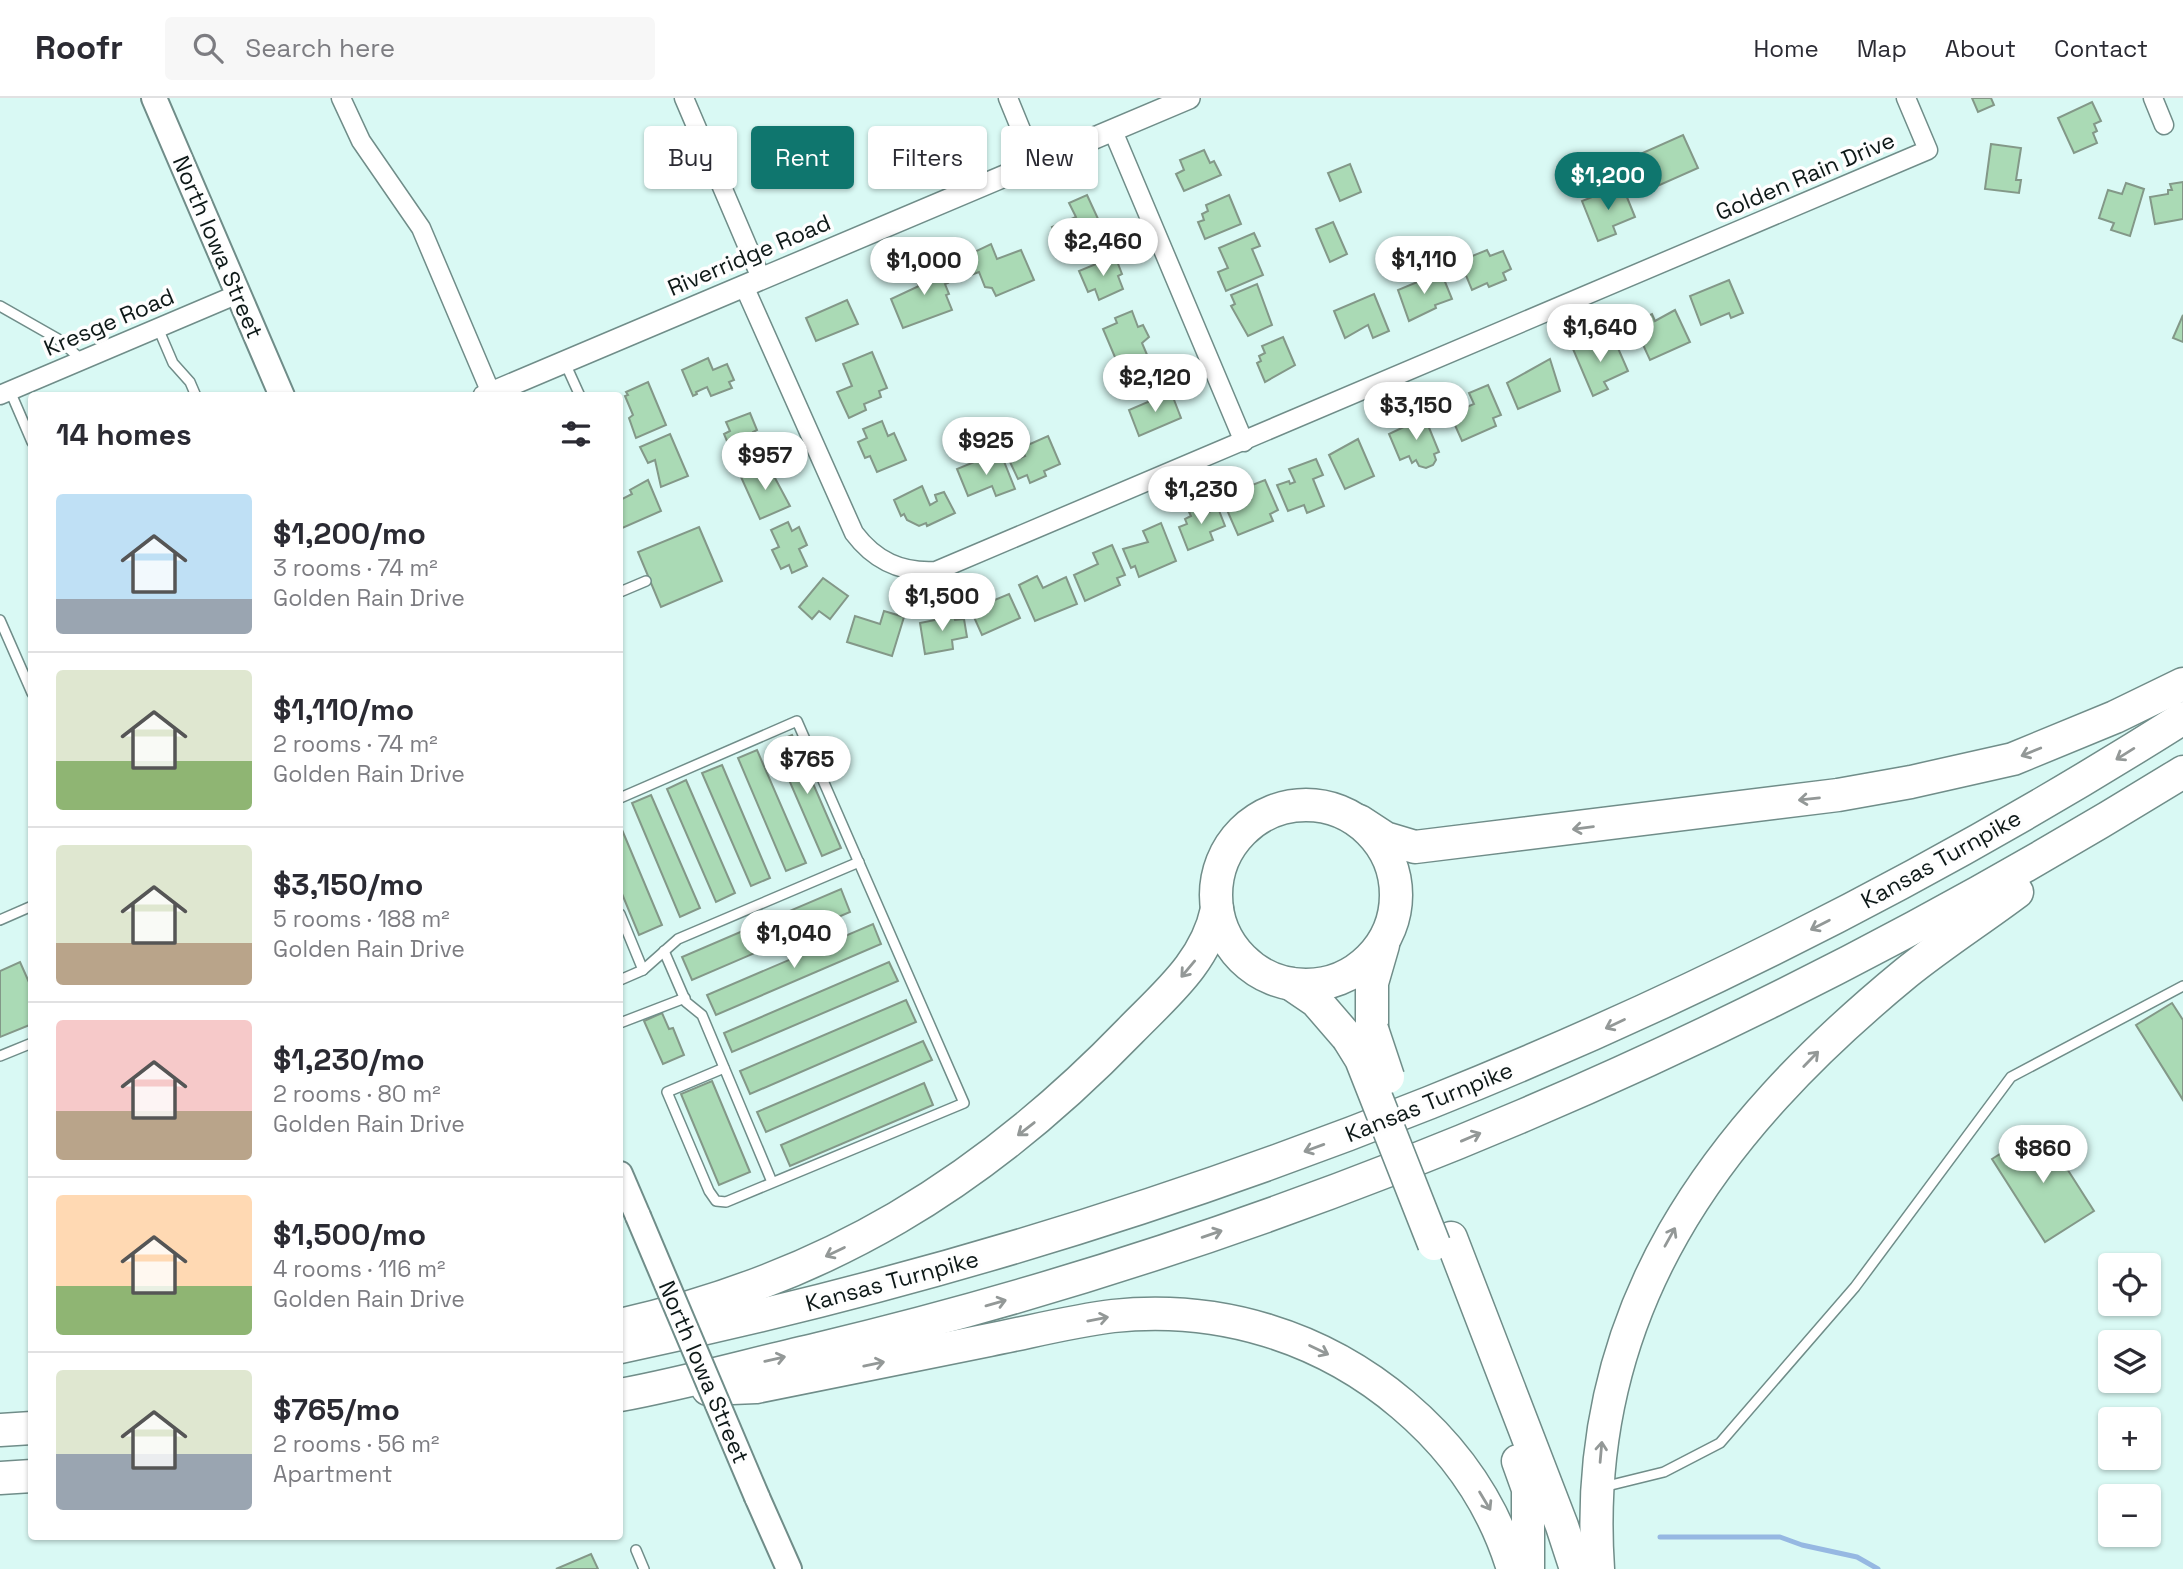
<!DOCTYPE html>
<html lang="en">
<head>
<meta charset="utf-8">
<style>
  :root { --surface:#fff; --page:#f7f7f7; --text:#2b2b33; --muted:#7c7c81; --line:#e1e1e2; --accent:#0f766e }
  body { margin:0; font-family:"Space Grotesk",sans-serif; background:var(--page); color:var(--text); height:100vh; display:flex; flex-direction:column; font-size:26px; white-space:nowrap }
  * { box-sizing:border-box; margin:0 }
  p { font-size:23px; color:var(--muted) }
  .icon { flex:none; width:38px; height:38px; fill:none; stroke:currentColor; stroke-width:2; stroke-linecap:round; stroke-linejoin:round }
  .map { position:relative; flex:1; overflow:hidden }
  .details { position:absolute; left:28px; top:294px; width:595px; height:1148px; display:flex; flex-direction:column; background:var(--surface); border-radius:7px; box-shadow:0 2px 5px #0004 }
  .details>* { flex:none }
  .guide { position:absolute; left:644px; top:28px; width:665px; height:63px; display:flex; gap:14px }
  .buttons { position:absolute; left:2098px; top:1155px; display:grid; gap:14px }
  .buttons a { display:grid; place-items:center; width:63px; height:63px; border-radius:7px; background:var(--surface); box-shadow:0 2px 5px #0004; font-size:35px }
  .price { position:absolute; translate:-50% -60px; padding:0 16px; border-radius:24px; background:#fff; color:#222; font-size:23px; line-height:46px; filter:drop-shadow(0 2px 4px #0008) }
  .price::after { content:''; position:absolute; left:50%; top:42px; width:21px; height:16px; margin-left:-10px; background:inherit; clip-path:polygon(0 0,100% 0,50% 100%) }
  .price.current { background:var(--accent); color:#fff }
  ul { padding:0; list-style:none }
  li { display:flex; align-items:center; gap:21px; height:175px; padding:0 28px }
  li+li { border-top:2px solid var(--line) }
  li span { display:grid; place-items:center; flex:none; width:196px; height:140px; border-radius:7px; color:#555 }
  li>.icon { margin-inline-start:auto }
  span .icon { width:84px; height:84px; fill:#fffc; stroke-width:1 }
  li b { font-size:30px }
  h2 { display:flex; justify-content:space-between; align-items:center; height:84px; padding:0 28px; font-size:30px }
  .chip { padding:0 24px; border-radius:7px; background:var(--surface); box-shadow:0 2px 5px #0004; font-size:24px; line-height:63px }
  .chip.current { background:var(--accent); color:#fff }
  header { display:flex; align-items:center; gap:42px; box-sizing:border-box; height:98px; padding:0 35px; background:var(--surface); border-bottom:2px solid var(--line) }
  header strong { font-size:33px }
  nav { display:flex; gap:38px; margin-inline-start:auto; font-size:24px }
  .search { width:490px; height:63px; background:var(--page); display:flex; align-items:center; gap:18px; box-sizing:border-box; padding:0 24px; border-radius:7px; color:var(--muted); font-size:26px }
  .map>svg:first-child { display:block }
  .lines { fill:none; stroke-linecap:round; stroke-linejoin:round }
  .stream { stroke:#96b8e2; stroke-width:5 }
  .building { fill:#aadab5; stroke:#839888; stroke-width:2 }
  .service-casing { stroke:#708d89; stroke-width:12 }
  .minor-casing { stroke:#708d89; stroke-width:21 }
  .tertiary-casing { stroke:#708d89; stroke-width:24 }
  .secondary-casing { stroke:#708d89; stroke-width:28 }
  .motorway-casing { stroke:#708d89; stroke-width:35 }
  .service { stroke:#fff; stroke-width:9 }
  .minor { stroke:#fff; stroke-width:18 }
  .tertiary { stroke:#fff; stroke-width:21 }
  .secondary { stroke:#fff; stroke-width:24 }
  .motorway { stroke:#fff; stroke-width:32 }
  .secondary-bridge-casing { stroke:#708d89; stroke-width:28; stroke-linecap:butt }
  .motorway-bridge-casing { stroke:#708d89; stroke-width:35; stroke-linecap:butt }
  .secondary-bridge { stroke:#fff; stroke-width:24 }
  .motorway-bridge { stroke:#fff; stroke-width:32 }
  .oneway { stroke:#939897 }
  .labels { text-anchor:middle; stroke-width:7; stroke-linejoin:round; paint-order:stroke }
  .street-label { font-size:23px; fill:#0e1918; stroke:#fefefe }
</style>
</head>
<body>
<header>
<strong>Roofr</strong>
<div class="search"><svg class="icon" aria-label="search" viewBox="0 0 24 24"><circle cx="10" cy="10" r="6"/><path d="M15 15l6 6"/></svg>Search here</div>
<nav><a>Home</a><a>Map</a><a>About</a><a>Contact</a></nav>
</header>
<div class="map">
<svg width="2183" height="1471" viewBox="0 0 2183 1471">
  <rect width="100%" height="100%" fill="#d9f9f4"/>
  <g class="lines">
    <path class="stream" d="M1660 1439H1780L1802 1447 1857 1459 1878 1471"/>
  </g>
  <g class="building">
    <path d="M1972 0H1991L1994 7 1978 14Z"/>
    <path d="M2092 4 2101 23 2094 26 2097 33 2093 35 2097 45 2074 55 2058 20Z"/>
    <path d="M1683 37 1698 70 1653 90 1638 57Z"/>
    <path d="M1991 46 2021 50 2016 82H2021L2019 95 1985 91Z"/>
    <path d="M1204 52 1210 65 1214 63 1221 77 1184 93 1176 76 1184 72 1180 62Z"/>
    <path d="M1350 66 1361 94 1340 103 1328 75Z"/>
    <path d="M2183 84V121L2155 126 2150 99 2168 96V92H2172L2170 86Z"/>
    <path d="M2126 85 2144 91 2130 138 2111 132 2114 125 2099 120 2108 92 2122 96Z"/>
    <path d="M1622 87 1635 119 1613 128 1616 136 1598 143 1582 103Z"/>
    <path d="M1087 97 1105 136 1063 155 1052 129 1076 119 1069 105Z"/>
    <path d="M1229 97 1241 126 1205 141 1198 124 1204 122 1202 116 1208 113 1206 107Z"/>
    <path d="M1333 124 1347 156 1330 164 1316 131Z"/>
    <path d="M1254 135 1260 148 1252 151 1263 177 1226 193 1218 174 1228 170 1219 150Z"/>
    <path d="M991 146 997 161 1021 152 1034 182 996 198 992 190 985 189 979 174 971 177 964 159Z"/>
    <path d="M1487 152 1490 158 1503 153 1511 171 1503 175 1506 182 1489 189 1487 185 1472 192 1460 163Z"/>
    <path d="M1115 158 1122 176 1118 178 1123 191 1099 202 1095 191 1088 194 1079 173Z"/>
    <path d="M939 163 948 185 945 186 949 196 946 197 952 212 903 230 891 201 919 188 913 174Z"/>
    <path d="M1441 174 1452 201 1435 207 1436 210 1409 223 1398 192Z"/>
    <path d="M1729 182 1743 215 1731 220 1729 215 1701 227 1690 198Z"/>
    <path d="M1257 186 1272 227 1248 238 1231 208 1235 206 1231 197Z"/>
    <path d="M1374 196 1389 233 1373 240 1368 227 1345 240 1334 213Z"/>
    <path d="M847 202 858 226 816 243 806 220Z"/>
    <path d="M1675 212 1690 244 1650 262 1633 225 1652 216 1655 223Z"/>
    <path d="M1132 213 1138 229 1143 227 1149 239 1142 245 1148 259 1120 271 1103 231 1117 225 1115 220Z"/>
    <path d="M2183 217V244L2173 240Z"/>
    <path d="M1283 239 1295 267 1265 284 1257 265 1261 263 1259 258 1265 255 1262 248Z"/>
    <path d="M1614 241 1628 273 1604 284 1608 291 1593 298 1573 251 1590 244 1593 251Z"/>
    <path d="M872 254 887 290 879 293 881 299 864 306 866 312 849 320 837 294 852 288 843 266Z"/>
    <path d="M708 260 713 272 727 266 734 282 729 284 732 290 711 298 707 289 696 294 697 296 693 298 682 272Z"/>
    <path d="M1550 261 1560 293 1518 311 1507 285Z"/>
    <path d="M648 284 666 327 636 340 629 320 633 317 625 298 628 297 626 294Z"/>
    <path d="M1488 287 1501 317 1493 320 1496 328 1462 343 1450 316 1474 306 1469 295Z"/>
    <path d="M1171 294 1181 320 1139 338 1129 312Z"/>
    <path d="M750 315 757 332 753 334 758 354 742 361 738 353 732 355 724 336 730 333 726 324Z"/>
    <path d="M1423 315 1439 354 1434 356 1436 362 1433 367 1426 370 1419 368 1416 362 1412 365 1409 358 1400 362 1389 336 1406 328 1404 323Z"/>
    <path d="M882 323 888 338 894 335 906 362 877 374 870 358 865 360 858 344 867 340 863 331Z"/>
    <path d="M670 336 688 378 661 389 655 362 648 365 640 349Z"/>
    <path d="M1048 338 1060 366 1044 373 1046 378 1030 385 1027 377 1018 381 1010 364 1025 358 1021 350Z"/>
    <path d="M1358 341 1374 378 1345 391 1329 357Z"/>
    <path d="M991 357 994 364 1003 361 1015 391 996 398 992 388 968 398 957 371Z"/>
    <path d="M1316 361 1323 377 1313 381 1324 408 1307 415 1304 407 1288 413 1277 387 1289 383 1290 386 1295 384 1289 371Z"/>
    <path d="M768 367 790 408 760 421 741 379Z"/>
    <path d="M648 382 661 413 620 431V402L632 396 630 392Z"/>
    <path d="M1265 382 1278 412 1270 416 1273 423 1238 437 1227 412 1251 401 1247 389Z"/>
    <path d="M922 388 930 407 937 403 935 397 944 394 955 415 927 428 926 425 919 428 907 422 904 416 901 418 894 402Z"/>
    <path d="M1206 406 1209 414 1218 410 1225 428 1210 434 1213 442 1188 452 1179 429 1187 426 1185 421 1191 418 1189 414Z"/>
    <path d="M788 424 792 433 799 429 807 447 799 451 807 468 792 475 789 467 781 471 772 452 779 449 771 432Z"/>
    <path d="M1161 425 1176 463 1139 479 1135 468 1131 470 1123 451 1148 444 1143 433Z"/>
    <path d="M699 429 722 483 661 509 638 454Z"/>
    <path d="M1112 447 1125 477 1117 480 1120 487 1085 503 1074 477 1098 466 1093 455Z"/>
    <path d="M1037 478 1043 490 1066 479 1077 506 1035 523 1019 487Z"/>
    <path d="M823 480 848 498 830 521 819 513 812 521 799 509Z"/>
    <path d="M1009 496 1020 520 982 537 969 508 988 499 990 504Z"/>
    <path d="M884 513 904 519 892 558 847 544 855 518 880 526Z"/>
    <path d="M953 514 955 522 964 521 967 539 952 542 953 551 925 556 920 525 935 522V518Z"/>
    <path d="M792 637 841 750 822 758 773 645Z"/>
    <path d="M757 652 806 765 786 773 738 660Z"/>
    <path d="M722 667 770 780 751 788 702 675Z"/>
    <path d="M686 682 735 795 716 804 667 691Z"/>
    <path d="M651 697 700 810 680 819 632 705Z"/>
    <path d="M620 727 662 827 639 837 620 791Z"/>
    <path d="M841 791 850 814 692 882 682 859Z"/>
    <path d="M873 826 881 846 716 917 707 897Z"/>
    <path d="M20 864 32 891V926L0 939V873Z"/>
    <path d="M889 864 898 883 732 954 724 935Z"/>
    <path d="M906 902 916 924 750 996 740 973Z"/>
    <path d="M2172 905 2183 922V1002L2136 927Z"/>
    <path d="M662 915 669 931 673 930 684 957 663 966 644 923Z"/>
    <path d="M923 943 932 962 766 1034 757 1014Z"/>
    <path d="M712 983 750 1074 719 1087 681 996Z"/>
    <path d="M924 985 933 1007 790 1068 781 1047Z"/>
    <path d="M2041 1030 2094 1113 2045 1144 1992 1061Z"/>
    <path d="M591 1456 598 1471H556Z"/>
  </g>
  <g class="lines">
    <g class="service-casing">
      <g id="service">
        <path d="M0 208 58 241 82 262"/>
        <path d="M158 230 173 265 190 284 196 298"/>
        <path d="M565 265 580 298"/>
        <path d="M10 293 32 344"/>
        <path d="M620 494 646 483"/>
        <path d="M0 522 32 595"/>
        <path d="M620 700 797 623 964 1005 726 1104 716 1103 709 1093 667 994 724 970"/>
        <path d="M620 816 643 872"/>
        <path d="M0 822 32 808"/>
        <path d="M664 853 686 904 702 917 772 1084"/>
        <path d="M620 882 643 872 678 841 859 764"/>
        <path d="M620 925 685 900"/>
        <path d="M0 958 32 945"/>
        <path d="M1603 1389 1664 1374 1720 1345 1855 1189 2011 979 2183 888"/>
        <path d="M636 1452 644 1471"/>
      </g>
    </g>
    <g class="minor-casing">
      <g id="minor">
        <path d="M341 0 361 43 421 130 491 295"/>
        <path d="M684 0 761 180"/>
        <path d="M1008 0 1035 66"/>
        <path d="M2153 0 2164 27"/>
        <path d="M1113 33 1244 344"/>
        <path d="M744 188 854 435C875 463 901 475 936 473L1928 52 1906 0"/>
        <path d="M0 297 238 196"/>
      </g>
    </g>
    <g class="tertiary-casing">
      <path id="tertiary" d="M484 298 1189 0"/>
    </g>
    <g class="secondary-casing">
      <g id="secondary">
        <path d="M154 0 282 298"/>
        <path d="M620 1076 638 1118"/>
        <path d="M757 1399 789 1471"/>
      </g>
    </g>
    <g class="motorway-casing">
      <g id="motorway">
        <circle cx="1306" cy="797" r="90"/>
        <path d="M1359 723 1385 740 1415 749 1838 697 1911 684 2013 661 2115 619 2183 586"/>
        <path d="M1291 886 1316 903 1348 940"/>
        <path d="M1372 931V885L1383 847"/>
        <path d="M1451 1140 1562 1428 1576 1471"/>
        <path d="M620 1227C826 1181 983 1085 1130 933 1166 896 1206 864 1217 811"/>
        <path d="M620 1249C1173 1133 1705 923 2183 620"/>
        <path d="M708 1291 756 1289C833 1274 911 1258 989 1242 1030 1234 1072 1223 1113 1218 1219 1207 1322 1238 1403 1307 1455 1351 1493 1405 1513 1471"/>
        <path d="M620 1297C686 1285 752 1266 818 1251 1301 1136 1762 935 2183 674"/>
        <path d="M0 1332 32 1330"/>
        <path d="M1518 1363 1528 1391V1471"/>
        <path d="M0 1380 32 1378"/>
        <path d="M1598 1471C1580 1212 1715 1032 1906 875 1942 846 1981 821 2017 794"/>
      </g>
    </g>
    <use href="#service" class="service"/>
    <use href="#minor" class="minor"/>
    <use href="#tertiary" class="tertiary"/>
    <use href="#secondary" class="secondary"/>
    <use href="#motorway" class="motorway"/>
    <g class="secondary-bridge-casing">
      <path id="secondary-bridge" d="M638 1118 757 1399"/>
    </g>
    <g class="motorway-bridge-casing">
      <g id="motorway-bridge">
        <path d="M1372 931 1388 979"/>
        <path d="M1348 940 1361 961 1434 1146"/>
      </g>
    </g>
    <use href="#secondary-bridge" class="secondary-bridge"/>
    <use href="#motorway-bridge" class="motorway-bridge"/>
  </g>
  <defs><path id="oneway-shaft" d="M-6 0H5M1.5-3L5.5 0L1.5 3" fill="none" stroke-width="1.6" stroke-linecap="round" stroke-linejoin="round" transform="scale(1.75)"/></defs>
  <g class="oneway">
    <use href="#oneway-shaft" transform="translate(2031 654) rotate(158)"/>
    <use href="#oneway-shaft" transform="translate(2125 656) rotate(148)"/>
    <use href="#oneway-shaft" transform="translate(1809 701) rotate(174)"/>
    <use href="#oneway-shaft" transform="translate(1583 730) rotate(173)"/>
    <use href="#oneway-shaft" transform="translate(1820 827) rotate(153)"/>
    <use href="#oneway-shaft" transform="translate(1188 871) rotate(130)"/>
    <use href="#oneway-shaft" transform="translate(1615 926) rotate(155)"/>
    <use href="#oneway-shaft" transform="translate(1811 961) rotate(-46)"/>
    <use href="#oneway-shaft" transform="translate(1026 1031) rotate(142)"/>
    <use href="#oneway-shaft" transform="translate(1471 1039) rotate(-23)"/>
    <use href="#oneway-shaft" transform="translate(1314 1050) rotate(160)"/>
    <use href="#oneway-shaft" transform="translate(1212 1136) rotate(-19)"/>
    <use href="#oneway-shaft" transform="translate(1670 1139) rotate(-61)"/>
    <use href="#oneway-shaft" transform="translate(835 1154) rotate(154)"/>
    <use href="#oneway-shaft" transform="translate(996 1205) rotate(-16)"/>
    <use href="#oneway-shaft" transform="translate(1098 1221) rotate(-11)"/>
    <use href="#oneway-shaft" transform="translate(1319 1252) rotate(26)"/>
    <use href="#oneway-shaft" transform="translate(775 1261) rotate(-13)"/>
    <use href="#oneway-shaft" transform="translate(874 1266) rotate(-12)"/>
    <use href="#oneway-shaft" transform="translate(1601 1354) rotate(-85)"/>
    <use href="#oneway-shaft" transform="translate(1485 1403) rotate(59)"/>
  </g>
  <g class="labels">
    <g class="street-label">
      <text transform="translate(1805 78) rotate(-23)" y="8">Golden Rain Drive</text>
      <text transform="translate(218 149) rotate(67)" y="8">North Iowa Street</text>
      <text transform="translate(749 157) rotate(-23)" y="8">Riverridge Road</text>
      <text transform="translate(109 224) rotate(-23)" y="8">Kresge Road</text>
      <text transform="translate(1941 761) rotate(-29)" y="8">Kansas Turnpike</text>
      <text transform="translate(1429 1004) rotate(-22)" y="8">Kansas Turnpike</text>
      <text transform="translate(892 1183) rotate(-15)" y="8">Kansas Turnpike</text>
      <text transform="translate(704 1274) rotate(67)" y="8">North Iowa Street</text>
    </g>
  </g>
</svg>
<div class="buttons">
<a><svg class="icon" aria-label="locate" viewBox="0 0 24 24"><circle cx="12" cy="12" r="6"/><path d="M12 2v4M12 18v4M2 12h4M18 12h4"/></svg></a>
<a><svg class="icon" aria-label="layers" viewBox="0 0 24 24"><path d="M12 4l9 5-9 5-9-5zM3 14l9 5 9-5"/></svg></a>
<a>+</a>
<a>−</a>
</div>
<b class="price current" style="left:1608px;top:114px">$1,200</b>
<b class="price" style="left:1103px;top:180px">$2,460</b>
<b class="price" style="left:1424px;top:198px">$1,110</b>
<b class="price" style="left:924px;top:199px">$1,000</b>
<b class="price" style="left:1600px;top:266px">$1,640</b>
<b class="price" style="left:1155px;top:316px">$2,120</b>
<b class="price" style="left:1416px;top:344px">$3,150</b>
<b class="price" style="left:986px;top:379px">$925</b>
<b class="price" style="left:765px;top:394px">$957</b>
<b class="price" style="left:1201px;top:428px">$1,230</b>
<b class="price" style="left:942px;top:535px">$1,500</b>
<b class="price" style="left:807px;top:698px">$765</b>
<b class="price" style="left:794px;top:872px">$1,040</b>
<b class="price" style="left:2043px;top:1087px">$860</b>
<div class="guide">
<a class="chip">Buy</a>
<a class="chip current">Rent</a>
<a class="chip">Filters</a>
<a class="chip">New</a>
</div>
<section class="details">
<h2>14 homes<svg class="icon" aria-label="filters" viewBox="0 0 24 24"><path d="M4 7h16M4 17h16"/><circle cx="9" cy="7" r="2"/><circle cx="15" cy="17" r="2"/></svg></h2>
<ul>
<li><span style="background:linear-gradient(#bfe0f5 75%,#9aa5b1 0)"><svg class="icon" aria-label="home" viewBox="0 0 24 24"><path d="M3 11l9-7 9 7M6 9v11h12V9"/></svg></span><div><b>$1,200/mo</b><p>3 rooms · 74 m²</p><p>Golden Rain Drive</p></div></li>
<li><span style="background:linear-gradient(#dfe7d0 65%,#8fb573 0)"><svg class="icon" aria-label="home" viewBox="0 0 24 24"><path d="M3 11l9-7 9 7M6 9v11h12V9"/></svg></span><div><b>$1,110/mo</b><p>2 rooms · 74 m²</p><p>Golden Rain Drive</p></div></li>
<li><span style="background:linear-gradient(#dfe7d0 70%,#b9a48a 0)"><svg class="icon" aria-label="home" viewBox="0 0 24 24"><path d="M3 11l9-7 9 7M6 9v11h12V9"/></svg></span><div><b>$3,150/mo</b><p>5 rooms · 188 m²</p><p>Golden Rain Drive</p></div></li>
<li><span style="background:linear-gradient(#f6c9c9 65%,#b9a48a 0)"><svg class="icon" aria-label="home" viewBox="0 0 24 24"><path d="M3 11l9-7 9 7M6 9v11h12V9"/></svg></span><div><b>$1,230/mo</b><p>2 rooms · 80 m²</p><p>Golden Rain Drive</p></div></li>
<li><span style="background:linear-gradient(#ffd9b3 65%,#8fb573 0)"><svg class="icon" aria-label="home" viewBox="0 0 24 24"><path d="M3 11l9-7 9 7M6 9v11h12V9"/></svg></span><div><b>$1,500/mo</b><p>4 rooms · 116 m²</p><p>Golden Rain Drive</p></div></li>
<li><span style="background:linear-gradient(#dfe7d0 60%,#9aa5b1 0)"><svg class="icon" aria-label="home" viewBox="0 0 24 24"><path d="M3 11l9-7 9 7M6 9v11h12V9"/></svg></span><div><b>$765/mo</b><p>2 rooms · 56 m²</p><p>Apartment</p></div></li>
</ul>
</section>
</div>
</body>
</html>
